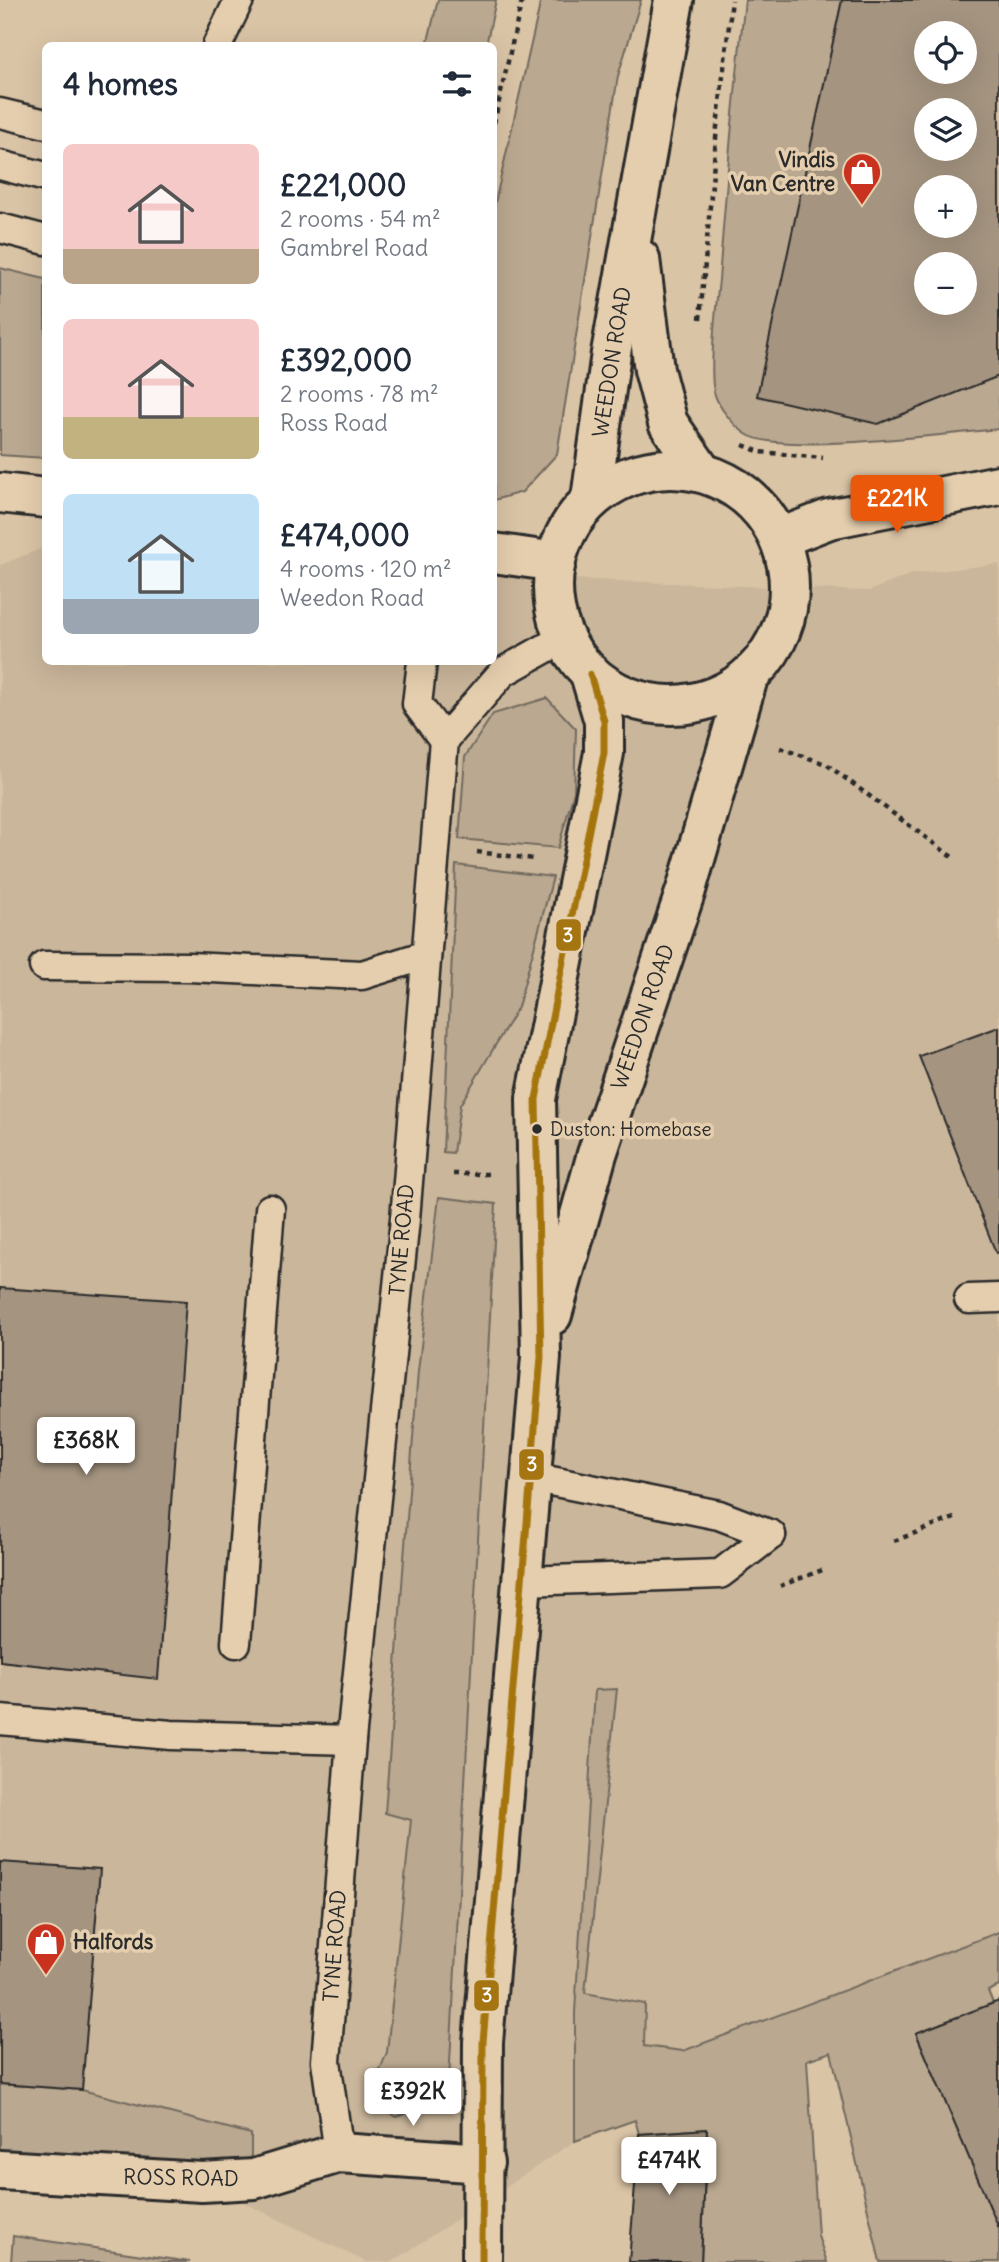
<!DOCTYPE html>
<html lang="en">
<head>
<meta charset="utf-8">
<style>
  :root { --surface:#fff; --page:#f2f2f3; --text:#1f2937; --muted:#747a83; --accent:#ea580c }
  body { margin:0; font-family:Delius,sans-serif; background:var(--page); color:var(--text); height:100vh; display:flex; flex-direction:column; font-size:26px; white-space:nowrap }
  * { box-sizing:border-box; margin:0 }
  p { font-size:23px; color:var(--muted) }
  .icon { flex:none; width:38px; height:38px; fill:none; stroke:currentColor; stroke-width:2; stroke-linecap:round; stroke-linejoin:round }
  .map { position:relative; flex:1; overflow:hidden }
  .side { position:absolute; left:42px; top:42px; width:455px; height:623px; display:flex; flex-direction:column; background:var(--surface); border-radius:10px; box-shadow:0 7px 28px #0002 }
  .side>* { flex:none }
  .tools { position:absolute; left:914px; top:21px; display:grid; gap:14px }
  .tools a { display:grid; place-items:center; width:63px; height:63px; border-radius:50%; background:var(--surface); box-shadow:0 7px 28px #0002; font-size:35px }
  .price { position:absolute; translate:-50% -60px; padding:0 16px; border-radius:7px; background:#fff; color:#222; font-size:23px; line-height:46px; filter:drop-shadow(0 2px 4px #0008) }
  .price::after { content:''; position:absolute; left:50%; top:42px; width:21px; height:16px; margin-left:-10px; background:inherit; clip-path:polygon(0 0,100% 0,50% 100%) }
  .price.current { background:var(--accent); color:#fff }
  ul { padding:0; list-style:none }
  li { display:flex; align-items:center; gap:21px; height:175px; padding:0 21px }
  li span { display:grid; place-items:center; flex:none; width:196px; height:140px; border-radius:10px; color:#555 }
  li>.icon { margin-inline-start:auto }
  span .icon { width:84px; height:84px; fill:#fffc; stroke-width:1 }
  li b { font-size:30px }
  h2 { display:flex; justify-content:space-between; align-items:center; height:84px; padding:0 21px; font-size:30px }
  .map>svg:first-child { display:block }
  .built { fill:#cab69b }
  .green { fill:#baa890; stroke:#726a5e; stroke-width:2 }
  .building { fill:#a49480; stroke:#2b2b2b; stroke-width:2; fill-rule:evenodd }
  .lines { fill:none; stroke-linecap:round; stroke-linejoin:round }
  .lane-casing { stroke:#2b2b2b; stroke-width:33 }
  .street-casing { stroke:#2b2b2b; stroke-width:44 }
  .primary-casing { stroke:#2b2b2b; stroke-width:44 }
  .path { stroke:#2b2b2b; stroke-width:4.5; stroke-dasharray:5 5; stroke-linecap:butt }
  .lane { stroke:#e5ceae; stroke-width:28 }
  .street { stroke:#e5ceae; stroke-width:38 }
  .primary { stroke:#e5ceae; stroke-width:38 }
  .bus-1-casing { stroke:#e5ceae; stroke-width:12 }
  .bus-1 { stroke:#a57511; stroke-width:7 }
  .bus-dot { fill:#2b2b2b; stroke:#e5ceae; stroke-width:2.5 }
  .labels { text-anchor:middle; stroke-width:7; stroke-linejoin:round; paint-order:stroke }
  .bus-label { font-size:19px; fill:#2b2b2b; stroke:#e5ceae; text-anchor:start }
  .poi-label { font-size:21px; font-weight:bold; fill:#2b2b2b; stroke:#e5ceae; text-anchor:end }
  .street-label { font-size:21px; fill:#2b2b2b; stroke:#e5ceae }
  .line-badge { stroke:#e5ceae; stroke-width:2.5 }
  .badge-label { font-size:19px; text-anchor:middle; font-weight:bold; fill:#fff }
</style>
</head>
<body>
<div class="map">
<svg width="999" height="2262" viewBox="0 0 999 2262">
  <rect width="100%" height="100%" fill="#dac4a6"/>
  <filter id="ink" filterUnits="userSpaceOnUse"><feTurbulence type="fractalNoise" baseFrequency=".0143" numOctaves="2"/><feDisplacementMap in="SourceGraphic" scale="14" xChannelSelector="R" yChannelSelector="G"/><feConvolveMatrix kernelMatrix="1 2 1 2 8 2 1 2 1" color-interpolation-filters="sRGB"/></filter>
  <g filter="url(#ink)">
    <path class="built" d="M45 547 46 662H494V576L869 591 912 574 999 564V1987L831 2051 575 2141 392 2262H366L202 2182 0 2172V565Z"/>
    <g class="green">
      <path d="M438 0H496L486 45H427Z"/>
      <path d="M541 0H641L618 76 557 454 522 492 494 500V207Z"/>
      <path d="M745 0H842L758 396 999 376V429C954 433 777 456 746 434 733 425 718 407 714 392 709 369 716 306 719 280 726 187 734 93 745 0Z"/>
      <path d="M0 268 45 279V458L0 455Z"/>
      <path d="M547 698 576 729 574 792 558 848 459 839 465 757 493 714Z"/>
      <path d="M456 865 553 877 518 1007 460 1105 453 1153 443 1152Z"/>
      <path d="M439 1197 496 1204 449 2081 431 2105 396 2117 370 2096 387 2052 411 1820 385 1813 418 1371Z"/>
      <path d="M617 1689 585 1993 645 2004 644 2046 683 2051 999 1932V1986L988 1991 993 2003 916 2033 994 2213 999 2229V2262H880L831 2052 807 2060 818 2236 827 2262H701L707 2129 639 2134 635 2120 575 2141V2012L595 1690Z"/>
      <path d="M0 2084 82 2090 251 2134V2159L184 2162 0 2152Z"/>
      <path d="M13 2236 190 2262H11Z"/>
    </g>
    <g class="building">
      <path d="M842 0H999V376L878 424 757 396ZM926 33H964V72H926ZM926 110H964V149H926ZM926 187H964V226H926ZM926 264H964V303H926Z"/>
      <path d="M999 1027V1252L996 1253 919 1056Z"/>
      <path d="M0 1288 186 1301 158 1679 0 1661Z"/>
      <path d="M0 1862 100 1869 82 2090 0 2084Z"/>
      <path d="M999 2001V2226H998L916 2033Z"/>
      <path d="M707 2129 701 2262H629L639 2134Z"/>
    </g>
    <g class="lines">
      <g class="lane-casing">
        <g id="lane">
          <path d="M217 46 239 0"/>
          <path d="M0 113 46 124"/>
          <path d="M0 165 46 177"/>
          <path d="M0 228 46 240"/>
          <path d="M422 662 417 704 444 740"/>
          <path d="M444 740 503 672 564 638"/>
          <path d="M44 966 189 967 362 975 426 955"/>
          <path d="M969 1299 999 1298"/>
          <path d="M531 1477 719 1515 771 1535"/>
          <path d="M524 1581 720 1574 771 1535"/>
          <path d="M236 1643 270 1209"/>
          <path d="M0 1720 171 1735 351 1740"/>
          <path d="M339 2153 326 2061 351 1740 405 1219 444 740"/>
        </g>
      </g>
      <g class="street-casing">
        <g id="street">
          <path d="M0 493 46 498"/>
          <path d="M780 538 829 519 999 485"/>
          <path d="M494 553 556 562"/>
          <path d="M0 2170 202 2182 254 2179 339 2153 484 2163"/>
        </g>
      </g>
      <g class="primary-casing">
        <g id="primary">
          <path d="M640 259 654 370 668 423 701 471"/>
          <circle cx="671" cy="587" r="118"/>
          <path d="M591 499 611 353 674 0"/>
          <path d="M552 1315 597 1154 686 890 748 678"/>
          <path d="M482 2262 483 2042 541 1357 536 1099 604 753V721L590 674"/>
        </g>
      </g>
      <g class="path">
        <path d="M494 123 522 0"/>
        <path d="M700 319 717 127 732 0"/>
        <path d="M743 445 760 452 823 458"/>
        <path d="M780 748 826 764 955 859"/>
        <path d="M477 852 534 859"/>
        <path d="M453 1174H490"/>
        <path d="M894 1541 957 1517"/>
        <path d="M780 1586 825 1569"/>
      </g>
      <use href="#lane" class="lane"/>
      <use href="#street" class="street"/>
      <use href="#primary" class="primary"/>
      <g class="bus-1-casing">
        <path id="bus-1" d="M482 2262 483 2042 541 1357 536 1099 604 753V721L590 674"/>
      </g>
      <use href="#bus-1" class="bus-1"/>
    </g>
  </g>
  <defs>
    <g id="shop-pin" transform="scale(2.0125)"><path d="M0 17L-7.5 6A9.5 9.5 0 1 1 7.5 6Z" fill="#c8321e" stroke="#e5ceae"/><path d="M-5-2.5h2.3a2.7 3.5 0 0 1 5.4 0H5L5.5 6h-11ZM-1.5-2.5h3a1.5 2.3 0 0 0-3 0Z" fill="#fff"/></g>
  </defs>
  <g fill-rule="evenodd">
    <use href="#shop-pin" x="862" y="172"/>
    <use href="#shop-pin" x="46" y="1942"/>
  </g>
  <circle class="bus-dot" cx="537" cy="1129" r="6"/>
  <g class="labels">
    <g class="bus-label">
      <text x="550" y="1136">Duston: Homebase</text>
    </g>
    <g class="poi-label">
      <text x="835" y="167">Vindis<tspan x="835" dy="24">Van Centre</tspan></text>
      <text x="73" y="1949" text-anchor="start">Halfords</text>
    </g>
    <g class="street-label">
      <text transform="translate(612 362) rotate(-81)" y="7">WEEDON ROAD</text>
      <text transform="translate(643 1017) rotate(-71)" y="7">WEEDON ROAD</text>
      <text transform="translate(402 1240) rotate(-85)" y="7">TYNE ROAD</text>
      <text transform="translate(335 1946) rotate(-86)" y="7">TYNE ROAD</text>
      <text transform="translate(181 2178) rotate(1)" y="7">ROSS ROAD</text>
    </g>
  </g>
  <g class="line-badge">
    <rect x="555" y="918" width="27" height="34" rx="7" fill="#a57511"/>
    <rect x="518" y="1448" width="27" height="33" rx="7" fill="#a57511"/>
    <rect x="473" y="1979" width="27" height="33" rx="7" fill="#a57511"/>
  </g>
  <g class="badge-label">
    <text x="568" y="942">3</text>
    <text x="532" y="1471">3</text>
    <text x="487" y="2002">3</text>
  </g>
</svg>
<div class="tools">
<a><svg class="icon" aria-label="locate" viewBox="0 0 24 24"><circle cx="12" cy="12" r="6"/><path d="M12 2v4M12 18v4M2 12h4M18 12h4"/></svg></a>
<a><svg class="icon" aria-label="layers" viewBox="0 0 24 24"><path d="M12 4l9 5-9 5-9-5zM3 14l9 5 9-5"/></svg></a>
<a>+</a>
<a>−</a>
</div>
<b class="price current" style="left:897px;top:535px">£221K</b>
<b class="price" style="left:86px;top:1477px">£368K</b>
<b class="price" style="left:413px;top:2128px">£392K</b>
<b class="price" style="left:669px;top:2197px">£474K</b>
<section class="side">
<h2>4 homes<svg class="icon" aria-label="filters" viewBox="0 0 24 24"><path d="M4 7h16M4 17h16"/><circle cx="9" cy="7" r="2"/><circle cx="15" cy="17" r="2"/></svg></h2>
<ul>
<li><span style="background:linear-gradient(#f6c9c9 75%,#b9a48a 0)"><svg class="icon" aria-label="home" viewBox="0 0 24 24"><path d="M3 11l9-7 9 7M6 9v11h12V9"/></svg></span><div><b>£221,000</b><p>2 rooms · 54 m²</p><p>Gambrel Road</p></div></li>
<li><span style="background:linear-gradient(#f6c9c9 70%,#c2b280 0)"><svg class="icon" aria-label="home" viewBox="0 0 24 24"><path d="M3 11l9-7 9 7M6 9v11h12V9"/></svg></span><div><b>£392,000</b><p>2 rooms · 78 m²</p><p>Ross Road</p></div></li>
<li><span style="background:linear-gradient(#bfe0f5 75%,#9aa5b1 0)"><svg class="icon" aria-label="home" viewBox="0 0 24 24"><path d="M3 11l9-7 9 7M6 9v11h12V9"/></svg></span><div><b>£474,000</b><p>4 rooms · 120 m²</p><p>Weedon Road</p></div></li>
</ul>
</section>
</div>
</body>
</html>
